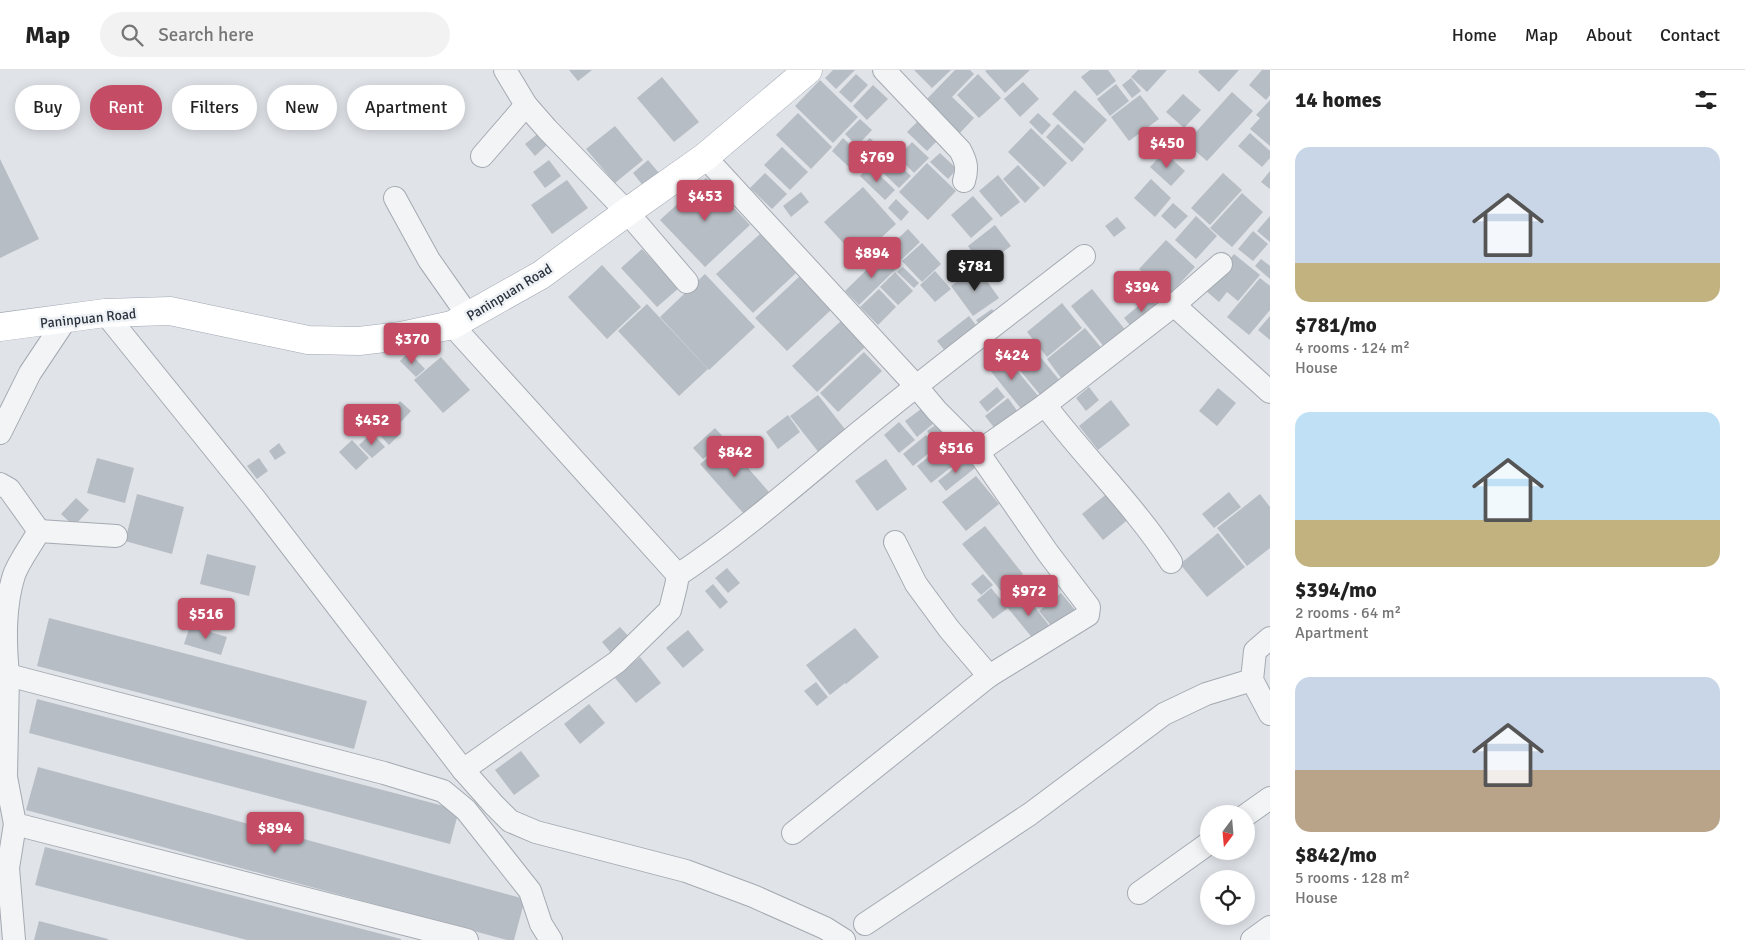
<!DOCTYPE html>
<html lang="en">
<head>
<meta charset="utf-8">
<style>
  :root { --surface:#fff; --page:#f2f2f2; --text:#222; --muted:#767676; --line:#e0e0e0; --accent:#c54c65 }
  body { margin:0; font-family:Signika,sans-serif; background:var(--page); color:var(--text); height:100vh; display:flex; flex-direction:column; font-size:19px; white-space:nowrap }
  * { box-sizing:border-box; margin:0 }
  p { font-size:16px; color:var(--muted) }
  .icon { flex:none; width:28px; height:28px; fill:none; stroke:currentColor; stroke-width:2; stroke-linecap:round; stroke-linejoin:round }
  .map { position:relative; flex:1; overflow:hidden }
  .details { display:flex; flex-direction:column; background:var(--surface); width:475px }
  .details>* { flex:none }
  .hud { position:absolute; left:15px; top:15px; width:475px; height:45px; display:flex; gap:10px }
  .needle { width:32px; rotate:196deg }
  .controls { position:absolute; left:1200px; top:735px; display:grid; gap:10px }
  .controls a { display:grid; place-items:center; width:55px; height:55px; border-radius:50%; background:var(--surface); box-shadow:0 2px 12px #0003; font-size:25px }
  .price { position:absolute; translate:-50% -42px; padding:0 11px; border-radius:5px; background:var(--accent); color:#fff; font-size:16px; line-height:32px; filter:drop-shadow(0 1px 2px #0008) }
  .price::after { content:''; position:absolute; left:50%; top:30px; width:15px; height:11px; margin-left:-8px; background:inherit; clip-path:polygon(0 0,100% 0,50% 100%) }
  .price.selected { background:#222; color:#fff }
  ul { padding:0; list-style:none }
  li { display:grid; align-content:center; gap:10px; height:265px; padding:0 25px }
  li span { display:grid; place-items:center; height:155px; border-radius:15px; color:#555 }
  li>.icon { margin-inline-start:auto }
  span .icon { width:90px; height:90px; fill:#fffc; stroke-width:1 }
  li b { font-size:21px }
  h2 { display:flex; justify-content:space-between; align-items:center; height:60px; padding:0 25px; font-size:21px }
  .pill { padding:0 18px; border-radius:22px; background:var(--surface); box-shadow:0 2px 12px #0003; font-size:18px; line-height:45px }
  .pill.selected { background:var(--accent); color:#fff }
  header { display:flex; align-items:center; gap:30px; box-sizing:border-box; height:70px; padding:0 25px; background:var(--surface); border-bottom:1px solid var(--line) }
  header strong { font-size:24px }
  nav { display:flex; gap:28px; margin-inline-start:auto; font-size:18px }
  .search { width:350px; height:45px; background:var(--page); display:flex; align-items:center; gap:12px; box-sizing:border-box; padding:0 18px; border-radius:28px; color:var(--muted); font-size:19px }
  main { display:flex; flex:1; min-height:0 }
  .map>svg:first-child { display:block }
  .building { fill:#b7bdc4 }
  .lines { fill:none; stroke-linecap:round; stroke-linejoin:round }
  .minor-casing { stroke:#a5aab2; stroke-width:24 }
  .major-casing { stroke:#a0a8b3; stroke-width:29 }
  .minor { stroke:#f2f4f6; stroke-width:22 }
  .major { stroke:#fff; stroke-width:28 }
  .labels { text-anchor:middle; stroke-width:5; stroke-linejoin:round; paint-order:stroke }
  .street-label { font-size:14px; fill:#29323e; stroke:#eff2f5 }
</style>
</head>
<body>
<header>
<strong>Map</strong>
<div class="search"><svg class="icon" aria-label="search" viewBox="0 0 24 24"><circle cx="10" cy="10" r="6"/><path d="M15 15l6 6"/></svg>Search here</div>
<nav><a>Home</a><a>Map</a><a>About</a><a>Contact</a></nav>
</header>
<main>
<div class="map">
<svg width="1270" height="870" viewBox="0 0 1270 870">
  <rect width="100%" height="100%" fill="#e0e3e8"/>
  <g class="building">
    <path d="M569 0H592L578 11Z"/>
    <path d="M833 0H855L836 19 825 8Z"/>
    <path d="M914 0H951L932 18Z"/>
    <path d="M955 0H970L974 4 952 27 974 48 958 65 924 32Z"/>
    <path d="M987 0H1030L1005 23 985 1Z"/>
    <path d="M1090 0H1108L1116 11 1097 26 1081 7Z"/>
    <path d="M1138 0H1167L1147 22 1131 7Z"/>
    <path d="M1200 0H1239L1219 22 1198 2Z"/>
    <path d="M1262 0H1270V25L1266 30 1249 15Z"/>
    <path d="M856 4 868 15 851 33 839 22Z"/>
    <path d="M978 4 1001 28 979 48 957 25Z"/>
    <path d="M662 7 699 52 674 72 637 28Z"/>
    <path d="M1131 8 1141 21 1132 28 1122 15Z"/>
    <path d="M820 10 858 47 833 73 795 36Z"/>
    <path d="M1023 12 1039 29 1020 47 1004 29Z"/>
    <path d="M1116 14 1129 31 1110 46 1097 29Z"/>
    <path d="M873 15 888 29 867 50 853 36Z"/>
    <path d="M1075 20 1107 50 1084 74 1052 44Z"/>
    <path d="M1232 22 1253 41 1207 91 1186 73Z"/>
    <path d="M1183 24 1201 40 1184 58 1166 42Z"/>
    <path d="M1140 25 1159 49 1129 71 1111 47Z"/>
    <path d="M1270 30V76L1250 59 1260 48 1256 45Z"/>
    <path d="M798 43 832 77 811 99 776 65Z"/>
    <path d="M1038 43 1051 55 1042 65 1029 52Z"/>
    <path d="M922 47 942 66 927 81 907 62Z"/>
    <path d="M860 49 872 60 857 76 845 64Z"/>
    <path d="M1058 54 1084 79 1072 92 1046 67Z"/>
    <path d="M615 56 643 90 615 113 586 79Z"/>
    <path d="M1031 58 1067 93 1044 117 1008 82Z"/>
    <path d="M540 62 549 73 535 86 525 74Z"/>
    <path d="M1250 63 1270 81V88L1262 97 1238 76Z"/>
    <path d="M843 68 864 88 852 100 832 81Z"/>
    <path d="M870 68 885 83 875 93 859 78Z"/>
    <path d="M912 72 929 88 914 103 898 87Z"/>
    <path d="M782 77 808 102 790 120 764 95Z"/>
    <path d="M1164 82 1185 101 1171 116 1150 97Z"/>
    <path d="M940 83 957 99 948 109 930 92Z"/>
    <path d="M889 86 911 106 899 118 878 98Z"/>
    <path d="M0 89 39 169 0 188Z"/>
    <path d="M549 90 561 106 545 118 533 102Z"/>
    <path d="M648 90 659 103 644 117 633 103Z"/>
    <path d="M927 93 956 121 928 150 899 122Z"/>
    <path d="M1018 95 1040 118 1025 133 1003 109Z"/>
    <path d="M870 96 895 120 885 130 860 106Z"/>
    <path d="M1270 101V119L1261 112Z"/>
    <path d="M765 103 787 124 772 139 750 118Z"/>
    <path d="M1223 103 1242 120 1210 155 1191 138Z"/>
    <path d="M998 105 1020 132 1001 147 979 121Z"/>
    <path d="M706 108 750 155 705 197 660 150Z"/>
    <path d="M1151 109 1171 128 1155 147 1134 128Z"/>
    <path d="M567 110 588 138 552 164 531 135Z"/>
    <path d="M863 117 896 154 858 189 824 152Z"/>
    <path d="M801 122 809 132 791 147 783 136Z"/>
    <path d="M1242 123 1263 142 1232 177 1210 158Z"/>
    <path d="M973 126 993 149 971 168 951 145Z"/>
    <path d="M896 129 909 142 901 151 888 138Z"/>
    <path d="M1173 133 1188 146 1175 159 1161 146Z"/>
    <path d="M1196 146 1217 166 1196 189 1175 170Z"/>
    <path d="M1270 146V172L1257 161Z"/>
    <path d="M1117 147 1126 158 1114 167 1105 156Z"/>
    <path d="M995 155 1011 176 983 197 968 176Z"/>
    <path d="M908 159 920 172 900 191 888 178Z"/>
    <path d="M1253 161 1268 174 1253 191 1238 179Z"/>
    <path d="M760 164 796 203 753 243 716 204Z"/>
    <path d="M1166 170 1195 197 1169 225 1139 199Z"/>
    <path d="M922 173 941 194 922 212 902 191Z"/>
    <path d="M642 179 679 218 657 237 621 198Z"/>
    <path d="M884 183 898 197 859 235 845 221Z"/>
    <path d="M1234 184 1260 205 1238 231 1227 222 1219 232 1205 220Z"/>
    <path d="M1261 189 1270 196V209L1255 196Z"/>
    <path d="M602 195 641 237 607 269 568 227Z"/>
    <path d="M903 197 919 213 914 218 897 202Z"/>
    <path d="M977 197 999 228 973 246 951 216Z"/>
    <path d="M935 201 951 219 935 232 920 215Z"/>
    <path d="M895 202 913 221 898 235 880 217Z"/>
    <path d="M705 204 755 257 709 300 660 247Z"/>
    <path d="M800 206 832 239 787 281 755 248Z"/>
    <path d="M1260 208 1270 216V240L1249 265 1227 247Z"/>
    <path d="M879 219 896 237 878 255 860 237Z"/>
    <path d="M1092 219 1127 262 1106 279 1071 236Z"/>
    <path d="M1149 227 1160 239 1134 260 1124 248Z"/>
    <path d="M1062 233 1082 258 1047 287 1027 262Z"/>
    <path d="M647 234 708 299 679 326 618 261Z"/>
    <path d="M992 239 998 247 982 258 976 250Z"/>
    <path d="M969 246 982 263 950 287 937 271Z"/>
    <path d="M1270 246V270L1258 260Z"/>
    <path d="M841 251 865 277 817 322 792 296Z"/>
    <path d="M1085 258 1103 280 1064 312 1047 289Z"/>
    <path d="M1033 278 1061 312 1042 327 1014 293Z"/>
    <path d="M1001 281 1039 327 1022 340 985 294Z"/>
    <path d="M409 282 425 299 416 307 400 291Z"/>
    <path d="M864 282 882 301 838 342 820 323Z"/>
    <path d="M441 287 470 320 443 343 414 310Z"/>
    <path d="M997 317 1005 327 987 342 979 332Z"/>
    <path d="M1089 317 1099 330 1086 341 1076 328Z"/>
    <path d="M1218 318 1236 333 1217 356 1199 341Z"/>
    <path d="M818 325 848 363 820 384 790 346Z"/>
    <path d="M1008 328 1018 342 996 360 985 346Z"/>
    <path d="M1111 330 1130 355 1098 380 1079 356Z"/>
    <path d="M400 331 411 341 397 356 386 346Z"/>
    <path d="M921 339 933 354 917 367 905 351Z"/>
    <path d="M788 345 800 362 778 379 766 362Z"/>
    <path d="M385 347 401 363 389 375 373 358Z"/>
    <path d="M899 352 915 370 899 383 884 365Z"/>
    <path d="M938 353 948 367 937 374 927 361Z"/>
    <path d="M715 358 726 370 703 389 693 378Z"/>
    <path d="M372 363 385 377 372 388 359 375Z"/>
    <path d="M926 365 936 377 913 396 903 384Z"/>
    <path d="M352 370 369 388 356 400 339 382Z"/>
    <path d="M950 370 964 387 931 413 917 396Z"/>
    <path d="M279 373 286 383 275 390 269 381Z"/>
    <path d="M726 373 769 422 744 444 700 394Z"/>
    <path d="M97 388 134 398 125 433 87 423Z"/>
    <path d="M259 388 268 401 257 409 247 396Z"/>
    <path d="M967 388 975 398 946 421 938 411Z"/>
    <path d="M886 389 907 419 877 441 855 411Z"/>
    <path d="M976 406 999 434 966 461 942 432Z"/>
    <path d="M1109 422 1130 448 1103 470 1082 444Z"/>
    <path d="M1229 422 1241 437 1214 458 1202 444Z"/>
    <path d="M137 424 184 437 172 484 125 471Z"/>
    <path d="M1260 424 1270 437V478L1247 496 1217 458Z"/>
    <path d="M76 428 89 440 74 456 61 444Z"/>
    <path d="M985 456 1023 504 1001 521 962 474Z"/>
    <path d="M1218 463 1245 497 1207 527 1180 494Z"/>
    <path d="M207 484 256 496 249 526 200 514Z"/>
    <path d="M727 498 740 513 728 523 715 508Z"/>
    <path d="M983 504 993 515 981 525 971 514Z"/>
    <path d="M713 514 728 532 720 539 705 521Z"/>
    <path d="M991 518 1008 538 993 549 977 530Z"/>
    <path d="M1024 523 1051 558 1035 571 1007 537Z"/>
    <path d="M1061 523 1075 540 1053 558 1039 541Z"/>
    <path d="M49 548 367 631 354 679 37 596Z"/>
    <path d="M190 556 227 567 221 585 184 574Z"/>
    <path d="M620 557 631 569 612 584 602 572Z"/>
    <path d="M855 558 879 587 846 614 845 613 830 625 806 595Z"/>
    <path d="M688 560 704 580 683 598 666 578Z"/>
    <path d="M640 587 661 613 636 633 615 608Z"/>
    <path d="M816 612 828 627 817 636 804 621Z"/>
    <path d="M37 629 459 740 450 774 29 663Z"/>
    <path d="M589 634 605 653 580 674 564 654Z"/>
    <path d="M521 681 540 706 514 725 495 700Z"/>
    <path d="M38 697 525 829 514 870H507L26 740Z"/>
    <path d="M45 777 401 869V870H247L35 815Z"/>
    <path d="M39 851 108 869V870H34Z"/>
  </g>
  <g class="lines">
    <g class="minor-casing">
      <g id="minor">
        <path d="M505 0 526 35 547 59 627 142 687 212"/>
        <path d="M884 0 960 80C966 91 968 98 964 111"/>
        <path d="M482 86 526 35"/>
        <path d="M705 87 916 316 937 341 978 382 1045 335 1174 235 1221 194"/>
        <path d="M395 128 429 190 469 247"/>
        <path d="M1174 235 1270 322"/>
        <path d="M105 243 255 429 463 700 494 735 510 751 536 762 686 801 753 826 825 858 844 870"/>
        <path d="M452 255 678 505C743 462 802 409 863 359 935 300 1010 243 1084 186"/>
        <path d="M1045 335C1085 388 1134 435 1171 492"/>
        <path d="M0 363 30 303 66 249"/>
        <path d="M0 414 9 419 39 461C32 474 19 491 14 505 4 537 5 572 8 605L384 703 443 721 466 740 530 821 541 854 551 870"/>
        <path d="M39 461 116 466"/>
        <path d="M895 472 916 514 949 559 989 606"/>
        <path d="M1270 568 1255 581 1252 610 1270 644"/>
        <path d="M8 605 6 707 15 754 467 870"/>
        <path d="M463 700 617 592 670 540 676 516 678 505"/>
        <path d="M1246 745 1270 728"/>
        <path d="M793 763 989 606 1088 545 1089 537 1048 483 978 382"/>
        <path d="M1139 823 1209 773"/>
        <path d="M865 854 1030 744 1164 644 1206 624 1252 610"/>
        <path d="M14 870 8 798 15 754"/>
        <path d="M1252 870 1270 857"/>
      </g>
    </g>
    <g class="major-casing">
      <path id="major" d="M0 257 105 243 170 241 308 270 359 271 401 266 452 255 541 205 627 142 705 87 808 0"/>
    </g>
    <use href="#minor" class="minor"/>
    <use href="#major" class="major"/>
  </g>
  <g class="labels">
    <g class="street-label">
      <text transform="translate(509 222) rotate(-31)" y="5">Paninpuan Road</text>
      <text transform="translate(88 248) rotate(-6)" y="5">Paninpuan Road</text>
    </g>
  </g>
</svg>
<div class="controls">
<a><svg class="needle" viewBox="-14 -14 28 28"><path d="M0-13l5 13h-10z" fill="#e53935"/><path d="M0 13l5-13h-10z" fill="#767676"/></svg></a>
<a><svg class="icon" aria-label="locate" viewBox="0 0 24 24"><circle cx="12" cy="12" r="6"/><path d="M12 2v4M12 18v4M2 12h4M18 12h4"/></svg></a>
</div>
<b class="price" style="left:1167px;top:99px">$450</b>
<b class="price" style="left:877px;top:113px">$769</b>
<b class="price" style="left:705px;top:152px">$453</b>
<b class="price" style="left:872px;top:209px">$894</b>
<b class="price selected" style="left:975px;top:222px">$781</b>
<b class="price" style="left:1142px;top:243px">$394</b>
<b class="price" style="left:412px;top:295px">$370</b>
<b class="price" style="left:1012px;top:311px">$424</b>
<b class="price" style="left:372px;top:376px">$452</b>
<b class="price" style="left:956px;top:404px">$516</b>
<b class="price" style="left:735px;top:408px">$842</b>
<b class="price" style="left:1029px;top:547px">$972</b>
<b class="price" style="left:206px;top:570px">$516</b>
<b class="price" style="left:275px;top:784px">$894</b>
<div class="hud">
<a class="pill">Buy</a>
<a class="pill selected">Rent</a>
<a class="pill">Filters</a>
<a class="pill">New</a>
<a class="pill">Apartment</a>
</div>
</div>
<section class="details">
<h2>14 homes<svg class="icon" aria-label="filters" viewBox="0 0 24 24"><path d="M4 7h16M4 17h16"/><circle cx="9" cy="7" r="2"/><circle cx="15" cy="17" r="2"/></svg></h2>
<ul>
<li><span style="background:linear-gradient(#c9d6e8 75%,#c2b280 0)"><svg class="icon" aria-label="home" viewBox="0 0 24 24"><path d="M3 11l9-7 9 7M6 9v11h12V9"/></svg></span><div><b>$781/mo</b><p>4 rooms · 124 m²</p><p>House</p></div></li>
<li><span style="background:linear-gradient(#bfe0f5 70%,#c2b280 0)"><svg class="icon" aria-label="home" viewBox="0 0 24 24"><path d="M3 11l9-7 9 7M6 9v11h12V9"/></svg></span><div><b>$394/mo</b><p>2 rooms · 64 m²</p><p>Apartment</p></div></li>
<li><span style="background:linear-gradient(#c9d6e8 60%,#b9a48a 0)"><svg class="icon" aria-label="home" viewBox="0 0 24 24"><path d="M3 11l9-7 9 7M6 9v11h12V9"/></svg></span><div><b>$842/mo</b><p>5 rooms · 128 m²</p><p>House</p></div></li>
</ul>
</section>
</main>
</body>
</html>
